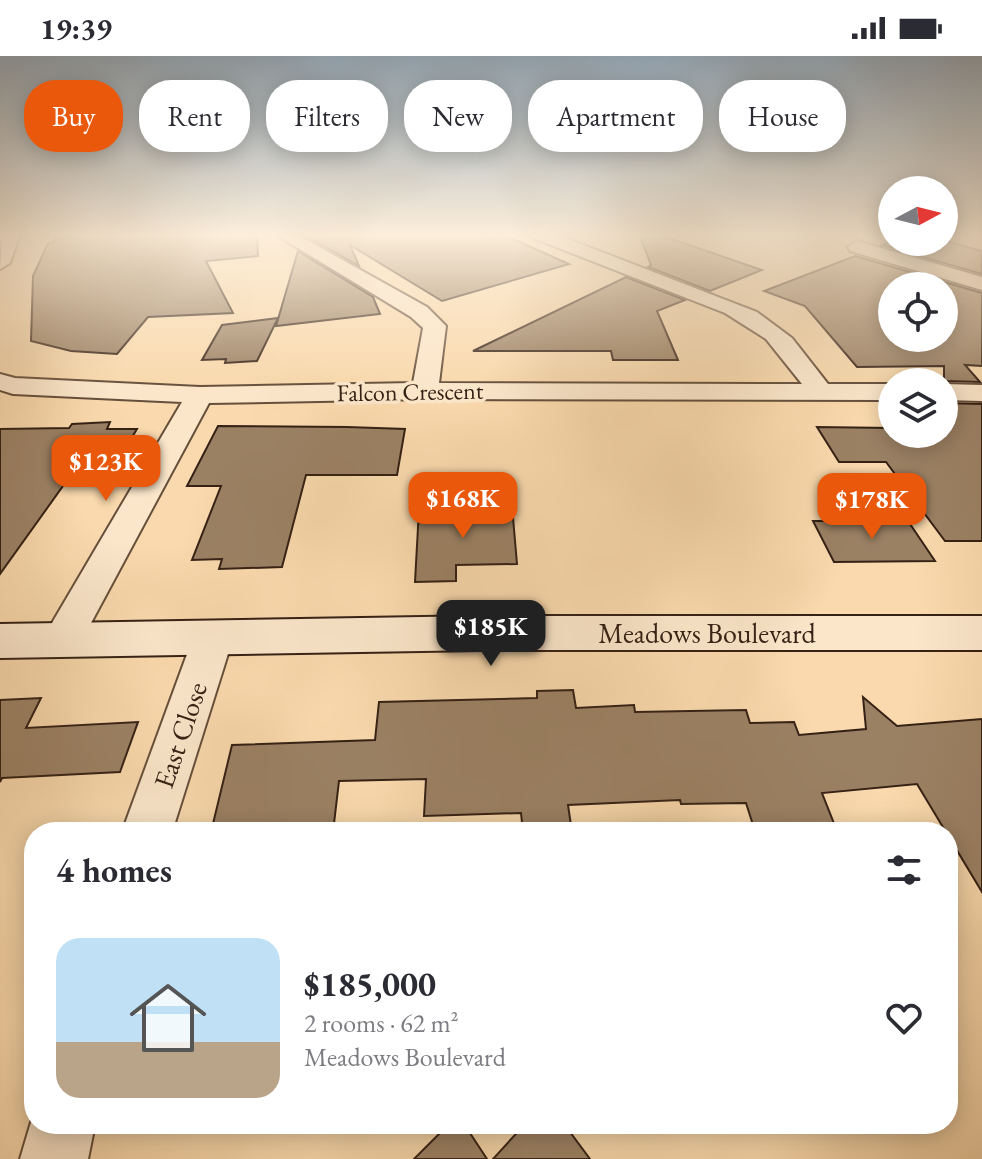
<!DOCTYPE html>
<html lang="en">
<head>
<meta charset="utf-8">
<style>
  :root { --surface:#fff; --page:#f7f7f7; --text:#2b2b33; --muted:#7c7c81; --accent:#ea580c }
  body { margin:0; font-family:"EB Garamond",serif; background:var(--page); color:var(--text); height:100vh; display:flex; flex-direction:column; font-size:30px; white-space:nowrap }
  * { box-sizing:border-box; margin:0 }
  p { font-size:26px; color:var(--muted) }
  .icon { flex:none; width:44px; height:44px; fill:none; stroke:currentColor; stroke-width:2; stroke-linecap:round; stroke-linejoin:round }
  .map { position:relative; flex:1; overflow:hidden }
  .drawer { position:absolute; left:24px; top:766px; width:934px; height:312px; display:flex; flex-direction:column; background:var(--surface); border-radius:32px; box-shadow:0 4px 20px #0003 }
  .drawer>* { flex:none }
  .top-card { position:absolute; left:24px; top:24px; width:934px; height:72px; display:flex; gap:16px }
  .needle { width:52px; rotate:83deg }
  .buttons { position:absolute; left:878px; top:120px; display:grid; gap:16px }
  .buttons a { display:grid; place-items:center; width:80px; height:80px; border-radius:50%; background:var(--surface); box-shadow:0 4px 20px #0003; font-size:40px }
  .price { position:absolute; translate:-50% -68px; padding:0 18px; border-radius:16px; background:var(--accent); color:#fff; font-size:26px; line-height:52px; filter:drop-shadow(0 2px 4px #0008) }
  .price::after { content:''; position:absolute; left:50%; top:48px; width:24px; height:18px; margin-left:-12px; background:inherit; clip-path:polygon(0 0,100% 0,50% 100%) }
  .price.active { background:#222; color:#fff }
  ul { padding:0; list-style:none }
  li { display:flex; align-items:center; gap:24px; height:200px; padding:0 32px }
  li span { display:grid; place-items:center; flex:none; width:224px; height:160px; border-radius:24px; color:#555 }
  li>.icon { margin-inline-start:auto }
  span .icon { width:96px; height:96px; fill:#fffc; stroke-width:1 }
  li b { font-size:34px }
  h2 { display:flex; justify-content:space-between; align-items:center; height:96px; padding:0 32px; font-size:34px }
  .pill { padding:0 28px; border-radius:32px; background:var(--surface); box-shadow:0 4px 20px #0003; font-size:28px; line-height:72px }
  .pill.active { background:var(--accent); color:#fff }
  .status { display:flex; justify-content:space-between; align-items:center; height:56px; padding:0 40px; background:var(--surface); direction:ltr }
  .status svg { height:22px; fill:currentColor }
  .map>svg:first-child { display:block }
  .building { fill:#9b8164; stroke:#352115; stroke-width:2; fill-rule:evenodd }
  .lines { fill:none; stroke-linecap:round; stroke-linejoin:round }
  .street-casing { stroke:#664f3b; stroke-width:4 }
  .secondary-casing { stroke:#352115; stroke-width:4 }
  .street { fill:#fbe6ca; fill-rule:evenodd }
  .secondary { fill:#fbe6ca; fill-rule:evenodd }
  .labels { text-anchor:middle; stroke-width:7; stroke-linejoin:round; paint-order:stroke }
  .far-street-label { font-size:24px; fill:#352115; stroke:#fbe6ca }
  .street-label { font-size:28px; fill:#352115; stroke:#fbe6ca }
</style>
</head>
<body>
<div class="status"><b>19:39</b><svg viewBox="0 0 49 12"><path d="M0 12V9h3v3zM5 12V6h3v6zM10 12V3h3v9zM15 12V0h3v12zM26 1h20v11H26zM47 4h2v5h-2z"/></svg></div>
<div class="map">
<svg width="982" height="1103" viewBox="0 0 982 1103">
  <rect width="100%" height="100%" fill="#f9d9ad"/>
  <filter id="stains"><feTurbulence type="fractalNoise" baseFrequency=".0025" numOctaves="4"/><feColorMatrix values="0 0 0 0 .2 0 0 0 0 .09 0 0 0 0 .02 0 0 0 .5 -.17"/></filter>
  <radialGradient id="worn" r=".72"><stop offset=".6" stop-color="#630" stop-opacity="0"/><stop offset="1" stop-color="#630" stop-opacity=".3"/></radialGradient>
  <g class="building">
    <path d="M103 178H257L258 200 206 205 233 257 148 261 117 298 71 295 31 285 33 220 48 187H53L55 182Z"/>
    <path d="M303 178H477L490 183 504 179 569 208 442 245 350 189 359 210Z"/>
    <path d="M639 178H657L762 214 710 235 648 211 651 209Z"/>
    <path d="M892 185 950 186 982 195V218L882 189Z"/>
    <path d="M298 195 373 241 380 258 276 270Z"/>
    <path d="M855 200 982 237V310L965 309 980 326 944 325V310L857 311 805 250 764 235ZM892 230H944V282H892Z"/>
    <path d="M626 221 685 244 657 255 678 304H613L611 295H473Z"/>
    <path d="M278 262 257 305 225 307 226 303 202 304 222 269Z"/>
    <path d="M944 347 982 348V485H945L886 406H839L817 371 892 372V378H944Z"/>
    <path d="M110 366 107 373H137L112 414 73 416 0 518V373L69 372 72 368Z"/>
    <path d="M218 370 347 371 405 373 397 419H306L282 511 219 513 222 503 192 504 221 430H187Z"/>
    <path d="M512 450 517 508 456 509V525L415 526 419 453Z"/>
    <path d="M813 465H908L935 505 834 506Z"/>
    <path d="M573 634 576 652 634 649 635 656 746 654 750 667 794 666 799 679 866 673 863 641 897 670 982 663V836L917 728 822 737 835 770 754 772 746 747 681 748 680 744 568 749 572 776H523L521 757 424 760 426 723 339 725 333 776H211L232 689 375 684 379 646 537 642V635Z"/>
    <path d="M41 642 26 672 138 666 120 716 2 722 0 726V644Z"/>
    <path d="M449 1068H464L487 1103H414Z"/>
    <path d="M525 1068H564L590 1103H493Z"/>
  </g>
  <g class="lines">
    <g class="street-casing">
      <g id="street">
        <path d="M2 178H20L10 207 0 213Z"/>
        <path d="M275 178H296L427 251 446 270 439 327 802 328 766 283 725 257 533 182 530 178H555L757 256 792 282 828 328H892V344L425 343 209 347 76 595 62 599 48 595 42 584 182 346 13 338 0 334V318L15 322 200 331 413 327 423 272 411 261Z"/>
        <path d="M857 185 982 221V234L850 195 848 191Z"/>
        <path d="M944 328 982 329V345L944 344Z"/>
        <path d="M213 567 227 571 233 582 172 776H122L193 582 199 571Z"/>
        <path d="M34 1056V1068H95L88 1103H20Z"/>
      </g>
    </g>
    <g class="secondary-casing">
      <path id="secondary" d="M483 560H982V594H483L0 602V568Z"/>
    </g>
    <use href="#street" class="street"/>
    <use href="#secondary" class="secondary"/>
  </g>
  <linearGradient id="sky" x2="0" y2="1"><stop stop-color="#94aabc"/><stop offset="0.54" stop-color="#fceeda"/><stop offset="1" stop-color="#fceeda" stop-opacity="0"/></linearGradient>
  <rect width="982" height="332" fill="url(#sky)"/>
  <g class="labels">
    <g class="far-street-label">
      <text transform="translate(410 336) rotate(-1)" y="8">Falcon Crescent</text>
    </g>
    <g class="street-label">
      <text x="707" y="587">Meadows Boulevard</text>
      <text transform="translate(180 679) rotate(-71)" y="10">East Close</text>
    </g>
  </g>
  <rect width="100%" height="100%" filter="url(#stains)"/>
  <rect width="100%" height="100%" fill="url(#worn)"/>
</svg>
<div class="buttons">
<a><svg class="needle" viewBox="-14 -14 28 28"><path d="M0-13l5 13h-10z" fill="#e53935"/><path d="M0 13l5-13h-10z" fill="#7c7c81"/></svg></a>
<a><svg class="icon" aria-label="locate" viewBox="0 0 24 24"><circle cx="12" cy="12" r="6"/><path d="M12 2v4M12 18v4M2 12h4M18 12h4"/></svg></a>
<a><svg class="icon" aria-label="layers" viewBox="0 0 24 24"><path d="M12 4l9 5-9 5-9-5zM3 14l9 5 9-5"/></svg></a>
</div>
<b class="price" style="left:106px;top:447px">$123K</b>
<b class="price" style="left:463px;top:484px">$168K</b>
<b class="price" style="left:872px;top:485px">$178K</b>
<b class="price active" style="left:491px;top:612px">$185K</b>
<div class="top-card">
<a class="pill active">Buy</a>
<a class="pill">Rent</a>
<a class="pill">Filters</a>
<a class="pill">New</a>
<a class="pill">Apartment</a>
<a class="pill">House</a>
</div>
<section class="drawer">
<h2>4 homes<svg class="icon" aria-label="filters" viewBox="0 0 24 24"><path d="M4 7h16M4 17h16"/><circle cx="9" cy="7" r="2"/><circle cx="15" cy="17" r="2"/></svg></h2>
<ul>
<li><span style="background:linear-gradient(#bfe0f5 65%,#b9a48a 0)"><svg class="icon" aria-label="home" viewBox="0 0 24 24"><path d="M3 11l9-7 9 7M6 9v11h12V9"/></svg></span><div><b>$185,000</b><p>2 rooms · 62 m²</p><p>Meadows Boulevard</p></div><svg class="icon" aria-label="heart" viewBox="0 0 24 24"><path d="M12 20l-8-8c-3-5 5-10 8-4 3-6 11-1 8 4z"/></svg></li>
</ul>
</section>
</div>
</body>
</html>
